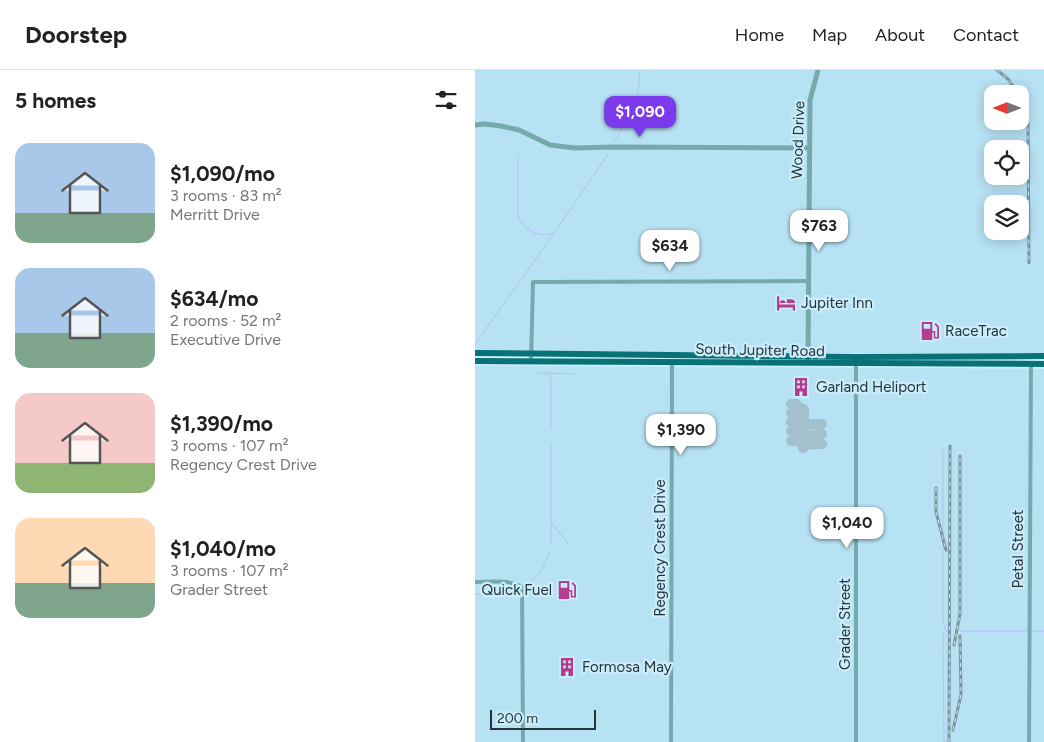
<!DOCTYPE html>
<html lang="en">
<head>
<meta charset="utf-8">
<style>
  :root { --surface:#fff; --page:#f2f2f2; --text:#222; --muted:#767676; --line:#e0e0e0; --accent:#7c3aed }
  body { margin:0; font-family:Figtree,sans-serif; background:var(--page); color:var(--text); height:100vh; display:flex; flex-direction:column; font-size:19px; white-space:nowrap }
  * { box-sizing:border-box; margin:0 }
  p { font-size:16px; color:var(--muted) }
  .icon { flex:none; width:28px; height:28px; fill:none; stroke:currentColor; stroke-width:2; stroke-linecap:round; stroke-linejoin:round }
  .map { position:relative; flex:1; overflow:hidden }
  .sheet { display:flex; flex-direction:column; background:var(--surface); width:475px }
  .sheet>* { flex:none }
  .needle { width:32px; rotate:270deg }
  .controls { position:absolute; left:509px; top:15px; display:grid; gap:10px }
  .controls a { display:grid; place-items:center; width:45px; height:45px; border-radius:10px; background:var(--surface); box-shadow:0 2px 12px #0003; font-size:25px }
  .scale { position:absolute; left:15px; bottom:12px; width:106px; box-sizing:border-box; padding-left:5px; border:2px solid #26343a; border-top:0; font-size:14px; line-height:18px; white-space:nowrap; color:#26343a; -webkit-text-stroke:4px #caedfb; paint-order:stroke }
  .price { position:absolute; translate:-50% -42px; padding:0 11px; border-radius:10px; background:#fff; color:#222; font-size:16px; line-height:32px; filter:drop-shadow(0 1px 2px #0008) }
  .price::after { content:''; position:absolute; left:50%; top:30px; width:15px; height:11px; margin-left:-8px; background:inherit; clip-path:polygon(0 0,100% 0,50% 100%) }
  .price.selected { background:var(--accent); color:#fff }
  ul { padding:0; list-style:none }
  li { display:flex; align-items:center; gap:15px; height:125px; padding:0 15px }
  li span { display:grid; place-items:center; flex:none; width:140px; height:100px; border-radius:15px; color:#555 }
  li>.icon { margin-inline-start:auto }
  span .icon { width:60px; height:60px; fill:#fffc; stroke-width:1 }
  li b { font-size:21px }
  h2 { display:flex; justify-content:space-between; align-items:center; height:60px; padding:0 15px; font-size:21px }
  header { display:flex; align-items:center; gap:30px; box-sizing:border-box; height:70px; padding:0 25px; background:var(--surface); border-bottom:1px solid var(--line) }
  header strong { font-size:24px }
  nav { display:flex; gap:28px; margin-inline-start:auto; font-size:18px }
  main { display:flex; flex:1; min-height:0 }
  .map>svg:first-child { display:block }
  .built { fill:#b7e2f4; fill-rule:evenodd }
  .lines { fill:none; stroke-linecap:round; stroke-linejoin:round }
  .stream { stroke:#b2c1f4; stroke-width:1 }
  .taxiway { stroke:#a3c0cd; stroke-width:10 }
  .minor { stroke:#75aaad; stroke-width:4 }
  .tertiary { stroke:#75aaad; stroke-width:5 }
  .primary { stroke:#087277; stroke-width:6 }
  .rail-casing { stroke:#7c949f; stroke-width:3 }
  .rail { stroke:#caedfb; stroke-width:1; stroke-dasharray:4; stroke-linecap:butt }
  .labels { text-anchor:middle; stroke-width:4.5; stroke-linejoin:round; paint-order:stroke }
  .street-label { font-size:15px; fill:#26343a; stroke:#caedfb }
  .poi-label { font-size:15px; fill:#26343a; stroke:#caedfb; text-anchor:start }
</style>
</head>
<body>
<header>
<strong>Doorstep</strong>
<nav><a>Home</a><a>Map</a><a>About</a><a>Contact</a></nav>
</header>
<main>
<section class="sheet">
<h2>5 homes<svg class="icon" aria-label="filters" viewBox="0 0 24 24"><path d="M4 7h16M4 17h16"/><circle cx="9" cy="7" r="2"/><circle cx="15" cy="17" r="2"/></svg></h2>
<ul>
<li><span style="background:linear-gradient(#a9c7e8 70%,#7fa58c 0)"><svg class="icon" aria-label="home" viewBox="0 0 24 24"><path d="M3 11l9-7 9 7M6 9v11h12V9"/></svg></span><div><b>$1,090/mo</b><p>3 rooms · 83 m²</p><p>Merritt Drive</p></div></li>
<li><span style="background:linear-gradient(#a9c7e8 65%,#7fa58c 0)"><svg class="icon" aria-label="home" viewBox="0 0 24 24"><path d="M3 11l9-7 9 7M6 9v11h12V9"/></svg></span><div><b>$634/mo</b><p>2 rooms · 52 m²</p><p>Executive Drive</p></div></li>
<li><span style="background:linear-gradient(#f6c9c9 70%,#8fb573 0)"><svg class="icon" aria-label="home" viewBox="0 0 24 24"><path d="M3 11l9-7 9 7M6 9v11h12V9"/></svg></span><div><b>$1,390/mo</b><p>3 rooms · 107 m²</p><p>Regency Crest Drive</p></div></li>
<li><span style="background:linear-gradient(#ffd9b3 65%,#7fa58c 0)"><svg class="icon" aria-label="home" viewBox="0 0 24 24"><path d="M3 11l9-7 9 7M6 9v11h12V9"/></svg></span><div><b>$1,040/mo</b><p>3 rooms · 107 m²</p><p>Grader Street</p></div></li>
</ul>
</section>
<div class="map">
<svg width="569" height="672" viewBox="0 0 569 672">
  <rect width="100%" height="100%" fill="#caedfb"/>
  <g class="built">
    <path d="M0 0H569V284L0 281ZM518 24H545V51H518ZM518 79H545V106H518ZM518 134H545V161H518Z"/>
    <path d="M0 296 569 299V672H0Z"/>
  </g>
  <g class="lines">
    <g class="stream">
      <path d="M138 73C156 47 164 32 165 0"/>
      <path d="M43 87V145C47 159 65 169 79 163"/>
      <path d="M0 274 80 162 133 84"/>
      <path d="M61 303C67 303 72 303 76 308V357"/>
      <path d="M70 303 101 304"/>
      <path d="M76 452 94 475"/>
      <path d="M468 464V379"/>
      <path d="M76 474V373"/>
      <path d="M468 475V552L471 561"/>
      <path d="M52 517 66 501 75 483"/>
      <path d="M0 524H14"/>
      <path d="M485 561H552"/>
      <path d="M557 561H569"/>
      <path d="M469 672 468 568 469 563 472 561"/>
    </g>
    <g class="taxiway">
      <path d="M316 334H321L325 338 329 339 328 378"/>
      <path d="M316 343 329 344"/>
      <path d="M316 352 329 353"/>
      <path d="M329 355 331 354H347"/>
      <path d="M316 361 329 363"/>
      <path d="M329 365 347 364"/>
      <path d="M316 371 329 372"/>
      <path d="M329 375 347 374"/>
    </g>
    <g class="minor">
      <path d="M381 291V672"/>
      <path d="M56 292 58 212 334 211"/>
      <path d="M0 512C16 512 33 509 47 517L48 672"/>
      <path d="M196 672 197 292"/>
      <path d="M554 672 556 293"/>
    </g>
    <g class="tertiary">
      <path d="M0 55 10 54 26 56 44 60 75 75 100 78 139 77 335 78"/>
      <path d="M333 289 335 30 343 0"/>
    </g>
    <g class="primary">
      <path d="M0 283 381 287 569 286"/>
      <path d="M0 291 569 294"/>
    </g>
    <g class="rail-casing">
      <g id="rail">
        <path d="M522 0 533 9 543 24"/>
        <path d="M545 27 550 38 553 53 554 193"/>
        <path d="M461 418V442L471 480"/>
        <path d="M479 575 485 544V386"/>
        <path d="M478 660 486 625 485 566"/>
        <path d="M474 672 475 376"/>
      </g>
    </g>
    <use href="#rail" class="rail"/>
  </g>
  <defs>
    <g id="hotel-bare" transform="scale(1.5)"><path d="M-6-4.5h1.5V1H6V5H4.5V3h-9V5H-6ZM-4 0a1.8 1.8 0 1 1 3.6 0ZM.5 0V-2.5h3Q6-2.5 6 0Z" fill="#b53c8f" stroke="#caedfb" stroke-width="2.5" paint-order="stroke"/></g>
    <g id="fuel-bare" transform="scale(1.5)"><path d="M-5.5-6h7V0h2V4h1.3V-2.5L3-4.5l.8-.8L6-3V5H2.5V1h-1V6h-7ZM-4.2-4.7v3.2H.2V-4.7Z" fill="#b53c8f" stroke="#caedfb" stroke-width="2.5" paint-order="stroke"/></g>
    <g id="building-bare" transform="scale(1.5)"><path d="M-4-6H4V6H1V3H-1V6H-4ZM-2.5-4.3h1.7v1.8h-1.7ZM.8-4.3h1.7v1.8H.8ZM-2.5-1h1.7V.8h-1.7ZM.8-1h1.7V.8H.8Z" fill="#b53c8f" stroke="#caedfb" stroke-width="2.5" paint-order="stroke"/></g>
  </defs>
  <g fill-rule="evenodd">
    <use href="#hotel-bare" x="311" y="233"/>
    <use href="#fuel-bare" x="455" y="261"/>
    <use href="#building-bare" x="326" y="317"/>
    <use href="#fuel-bare" x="92" y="520"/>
    <use href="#building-bare" x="92" y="597"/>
  </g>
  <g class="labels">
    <g class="street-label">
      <text transform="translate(323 70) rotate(-88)" y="5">Wood Drive</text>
      <text transform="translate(285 280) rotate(1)" y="5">South Jupiter Road</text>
      <text transform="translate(185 478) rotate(-90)" y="5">Regency Crest Drive</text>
      <text transform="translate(543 479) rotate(-90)" y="5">Petal Street</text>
      <text transform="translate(370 554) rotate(-90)" y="5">Grader Street</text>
    </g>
    <g class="poi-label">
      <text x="326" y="238">Jupiter Inn</text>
      <text x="470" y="266">RaceTrac</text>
      <text x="341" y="322">Garland Heliport</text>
      <text x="77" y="525" text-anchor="end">Quick Fuel</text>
      <text x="107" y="602">Formosa May</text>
    </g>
  </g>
</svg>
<div class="controls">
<a><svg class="needle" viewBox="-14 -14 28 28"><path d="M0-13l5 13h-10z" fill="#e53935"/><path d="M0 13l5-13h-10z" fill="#767676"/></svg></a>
<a><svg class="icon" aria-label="locate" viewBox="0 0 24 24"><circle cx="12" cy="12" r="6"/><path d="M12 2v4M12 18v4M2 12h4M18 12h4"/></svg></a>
<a><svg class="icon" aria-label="layers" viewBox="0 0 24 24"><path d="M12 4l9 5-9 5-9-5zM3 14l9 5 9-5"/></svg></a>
</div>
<div class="scale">200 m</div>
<b class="price selected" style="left:165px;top:68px">$1,090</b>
<b class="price" style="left:344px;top:182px">$763</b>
<b class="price" style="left:195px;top:202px">$634</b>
<b class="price" style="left:206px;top:386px">$1,390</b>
<b class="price" style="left:372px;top:479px">$1,040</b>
</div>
</main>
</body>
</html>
